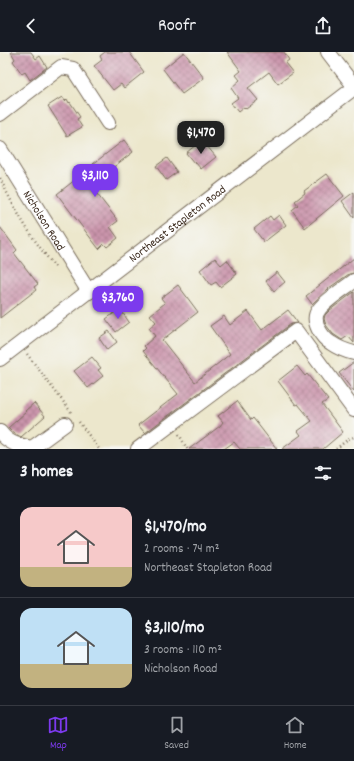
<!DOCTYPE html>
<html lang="en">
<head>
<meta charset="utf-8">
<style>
  :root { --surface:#171b24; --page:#242831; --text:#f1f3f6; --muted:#9ea1a6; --line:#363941; --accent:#7c3aed }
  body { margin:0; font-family:Dekko,sans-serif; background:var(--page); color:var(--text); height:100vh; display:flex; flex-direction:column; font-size:15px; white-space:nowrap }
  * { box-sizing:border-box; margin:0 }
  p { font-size:13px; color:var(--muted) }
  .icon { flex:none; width:22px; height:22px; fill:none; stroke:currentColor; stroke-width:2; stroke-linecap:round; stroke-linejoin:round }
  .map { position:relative; height:397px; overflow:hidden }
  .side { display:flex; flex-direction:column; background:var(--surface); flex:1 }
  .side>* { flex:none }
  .price { position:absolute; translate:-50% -34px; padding:0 9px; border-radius:8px; background:var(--accent); color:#fff; font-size:13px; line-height:26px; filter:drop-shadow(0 1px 2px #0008) }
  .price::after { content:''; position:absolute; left:50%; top:24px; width:12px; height:9px; margin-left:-6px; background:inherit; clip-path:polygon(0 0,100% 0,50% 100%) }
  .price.selected { background:#222; color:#fff }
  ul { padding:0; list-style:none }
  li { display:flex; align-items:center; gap:12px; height:100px; padding:0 20px }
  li+li { border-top:1px solid var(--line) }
  li span { display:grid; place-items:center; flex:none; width:112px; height:80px; border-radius:12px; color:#555 }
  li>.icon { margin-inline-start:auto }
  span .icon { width:48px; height:48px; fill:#fffc; stroke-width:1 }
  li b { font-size:17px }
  h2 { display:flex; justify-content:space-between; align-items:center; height:48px; padding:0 20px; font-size:17px }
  header { display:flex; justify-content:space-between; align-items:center; height:52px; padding:0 20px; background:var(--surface); font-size:18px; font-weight:600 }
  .dock { display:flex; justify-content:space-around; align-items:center; height:56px; border-top:1px solid var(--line); background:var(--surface); font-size:11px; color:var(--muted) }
  .dock a { display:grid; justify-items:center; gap:2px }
  .dock .selected { color:var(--accent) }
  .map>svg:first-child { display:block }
  .building { fill:url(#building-cross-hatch) }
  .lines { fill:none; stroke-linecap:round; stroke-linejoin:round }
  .minor-casing { stroke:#796c5b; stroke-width:16 }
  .path { stroke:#796c5b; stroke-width:2.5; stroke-dasharray:1 3; stroke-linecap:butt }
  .minor { stroke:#fff; stroke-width:14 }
  .labels { text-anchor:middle; stroke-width:3; stroke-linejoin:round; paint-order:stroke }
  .street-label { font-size:12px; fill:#3b2a1e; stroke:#f6f6f2 }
</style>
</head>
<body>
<header><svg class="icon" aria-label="back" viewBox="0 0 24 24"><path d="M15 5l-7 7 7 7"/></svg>Roofr<svg class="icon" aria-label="share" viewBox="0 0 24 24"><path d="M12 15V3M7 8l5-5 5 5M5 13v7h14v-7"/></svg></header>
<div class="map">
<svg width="354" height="397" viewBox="0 0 354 397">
  <defs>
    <pattern id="building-cross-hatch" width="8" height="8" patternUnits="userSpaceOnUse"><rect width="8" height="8" fill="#cb94ac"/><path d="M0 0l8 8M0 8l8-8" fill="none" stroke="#a6798b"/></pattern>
  </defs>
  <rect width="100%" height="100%" fill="#f6f6f2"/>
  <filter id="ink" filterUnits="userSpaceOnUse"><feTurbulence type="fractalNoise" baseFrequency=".025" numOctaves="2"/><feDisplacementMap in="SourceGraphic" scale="8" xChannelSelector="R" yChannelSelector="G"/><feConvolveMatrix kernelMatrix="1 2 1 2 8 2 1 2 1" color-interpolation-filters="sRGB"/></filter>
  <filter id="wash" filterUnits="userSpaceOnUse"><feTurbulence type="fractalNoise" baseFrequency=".012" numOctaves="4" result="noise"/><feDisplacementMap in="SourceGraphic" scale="16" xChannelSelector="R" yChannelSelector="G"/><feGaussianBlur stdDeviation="0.9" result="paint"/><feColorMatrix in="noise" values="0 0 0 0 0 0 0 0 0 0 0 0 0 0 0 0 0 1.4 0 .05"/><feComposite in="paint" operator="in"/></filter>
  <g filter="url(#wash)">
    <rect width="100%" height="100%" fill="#ece7cc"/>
    <g id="blocks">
      <g class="building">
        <path d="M11 0H31L36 7 40 4 47 15 30 28 25 20 22 22 13 9 15 7Z"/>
        <path d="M105 0H129L144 20 124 36 121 32 113 38 94 14 102 8 100 4Z"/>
        <path d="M184 0 204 26 182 42 163 17Z"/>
        <path d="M227 0H284L289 8 285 11 293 21 278 32 269 20 248 36 258 48 246 57 244 55 238 60 231 51 238 46 231 36 240 28 236 23 241 19Z"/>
        <path d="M62 45 65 49 67 47 69 51 70 50 80 65 77 67 82 75 67 84 48 54Z"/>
        <path d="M124 88 133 100 90 133 118 169 110 175 118 186 107 195 104 192 99 197 57 142 94 113 93 112Z"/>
        <path d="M202 88 216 105 201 117 195 110 194 111 186 101Z"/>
        <path d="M167 106 177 120 166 128 156 114Z"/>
        <path d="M327 122 344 144 305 176 292 158 298 153 295 149 305 141 304 139Z"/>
        <path d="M354 140V166L342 149Z"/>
        <path d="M279 163 286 173 264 190 254 177 270 164 273 168Z"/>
        <path d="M0 175 17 198 14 201 38 232 34 235 36 238 0 266Z"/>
        <path d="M215 206 221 213 227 208 237 222 220 235 216 230 211 233 200 218Z"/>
        <path d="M354 206V221L349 222 329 236 312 252 306 244Z"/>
        <path d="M277 220 285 230 274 239 266 229Z"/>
        <path d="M178 233 198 260 162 288 195 330 230 302 210 274 224 264 230 273 248 259 262 278 288 258 298 271 291 272 145 381 138 373 178 342 143 299 146 296 144 294 155 284 149 276 156 270 150 263 165 251 161 246Z"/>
        <path d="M354 240V291L348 284 342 288 333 282 326 273 324 267 325 263 330 258Z"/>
        <path d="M120 257 129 270 116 280 106 267Z"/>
        <path d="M109 279 117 290 107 298 99 286Z"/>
        <path d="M92 305 101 316 98 318 103 324 88 336 74 319Z"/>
        <path d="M354 310V340L339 321Z"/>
        <path d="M297 314 305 324 307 322 328 348 322 352 343 380 323 397H282L301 383 298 379 312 369 298 352 296 353 278 329Z"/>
        <path d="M237 349 251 368 253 366 277 397H240L234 390 224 397H189L220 374 223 370 218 364Z"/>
        <path d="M34 351 45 364 21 385 12 380 8 376 26 360 25 359Z"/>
      </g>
    </g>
  </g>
  <g filter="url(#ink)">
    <use href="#blocks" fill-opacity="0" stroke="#796c5b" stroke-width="1"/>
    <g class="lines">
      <g class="minor-casing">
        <g id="minor">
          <path d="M328 0 354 34"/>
          <path d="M0 62 61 15 73 17 108 71"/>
          <path id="s1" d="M0 97 89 240"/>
          <path d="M354 229C345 236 323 250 318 259 311 269 322 286 331 291 338 296 346 299 354 301"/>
          <path id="s2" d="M0 307 354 36"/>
          <path d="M0 380C9 392 18 393 32 396L65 372"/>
          <path d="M138 397 296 279 354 358"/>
        </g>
      </g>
      <g class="path">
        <path d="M0 126C15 159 33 189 57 217"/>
        <path d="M27 302 71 360"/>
        <path d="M79 370 99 397"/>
        <path d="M179 382 187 397"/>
        <path d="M336 397 347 388 354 385"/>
      </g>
      <use href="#minor" class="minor"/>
    </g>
  </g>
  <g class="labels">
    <g class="street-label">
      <text dy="4" stroke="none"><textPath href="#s1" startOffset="84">Nicholson Road</textPath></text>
      <text dy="4" stroke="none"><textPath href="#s2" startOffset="223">Northeast Stapleton Road</textPath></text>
    </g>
  </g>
</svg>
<b class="price selected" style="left:201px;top:103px">$1,470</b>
<b class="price" style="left:95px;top:146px">$3,110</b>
<b class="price" style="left:118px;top:268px">$3,760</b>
</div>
<section class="side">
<h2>3 homes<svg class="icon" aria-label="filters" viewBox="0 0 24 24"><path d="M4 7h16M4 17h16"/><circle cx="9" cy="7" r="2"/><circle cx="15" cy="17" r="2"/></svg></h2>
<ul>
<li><span style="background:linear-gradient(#f6c9c9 75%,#c2b280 0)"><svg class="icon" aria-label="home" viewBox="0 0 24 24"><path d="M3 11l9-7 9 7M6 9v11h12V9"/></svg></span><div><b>$1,470/mo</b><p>2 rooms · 74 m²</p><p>Northeast Stapleton Road</p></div></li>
<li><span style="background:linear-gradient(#bfe0f5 70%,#c2b280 0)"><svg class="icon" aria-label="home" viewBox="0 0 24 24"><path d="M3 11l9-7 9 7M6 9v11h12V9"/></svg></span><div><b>$3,110/mo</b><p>3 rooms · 110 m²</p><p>Nicholson Road</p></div></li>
</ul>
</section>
<nav class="dock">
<a class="selected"><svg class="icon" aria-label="map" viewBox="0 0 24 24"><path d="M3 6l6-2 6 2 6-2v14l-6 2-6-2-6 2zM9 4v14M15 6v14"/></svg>Map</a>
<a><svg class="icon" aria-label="saved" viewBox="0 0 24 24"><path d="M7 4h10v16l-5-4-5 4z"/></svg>Saved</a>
<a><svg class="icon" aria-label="home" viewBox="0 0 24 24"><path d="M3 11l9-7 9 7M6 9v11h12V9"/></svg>Home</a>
</nav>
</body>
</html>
